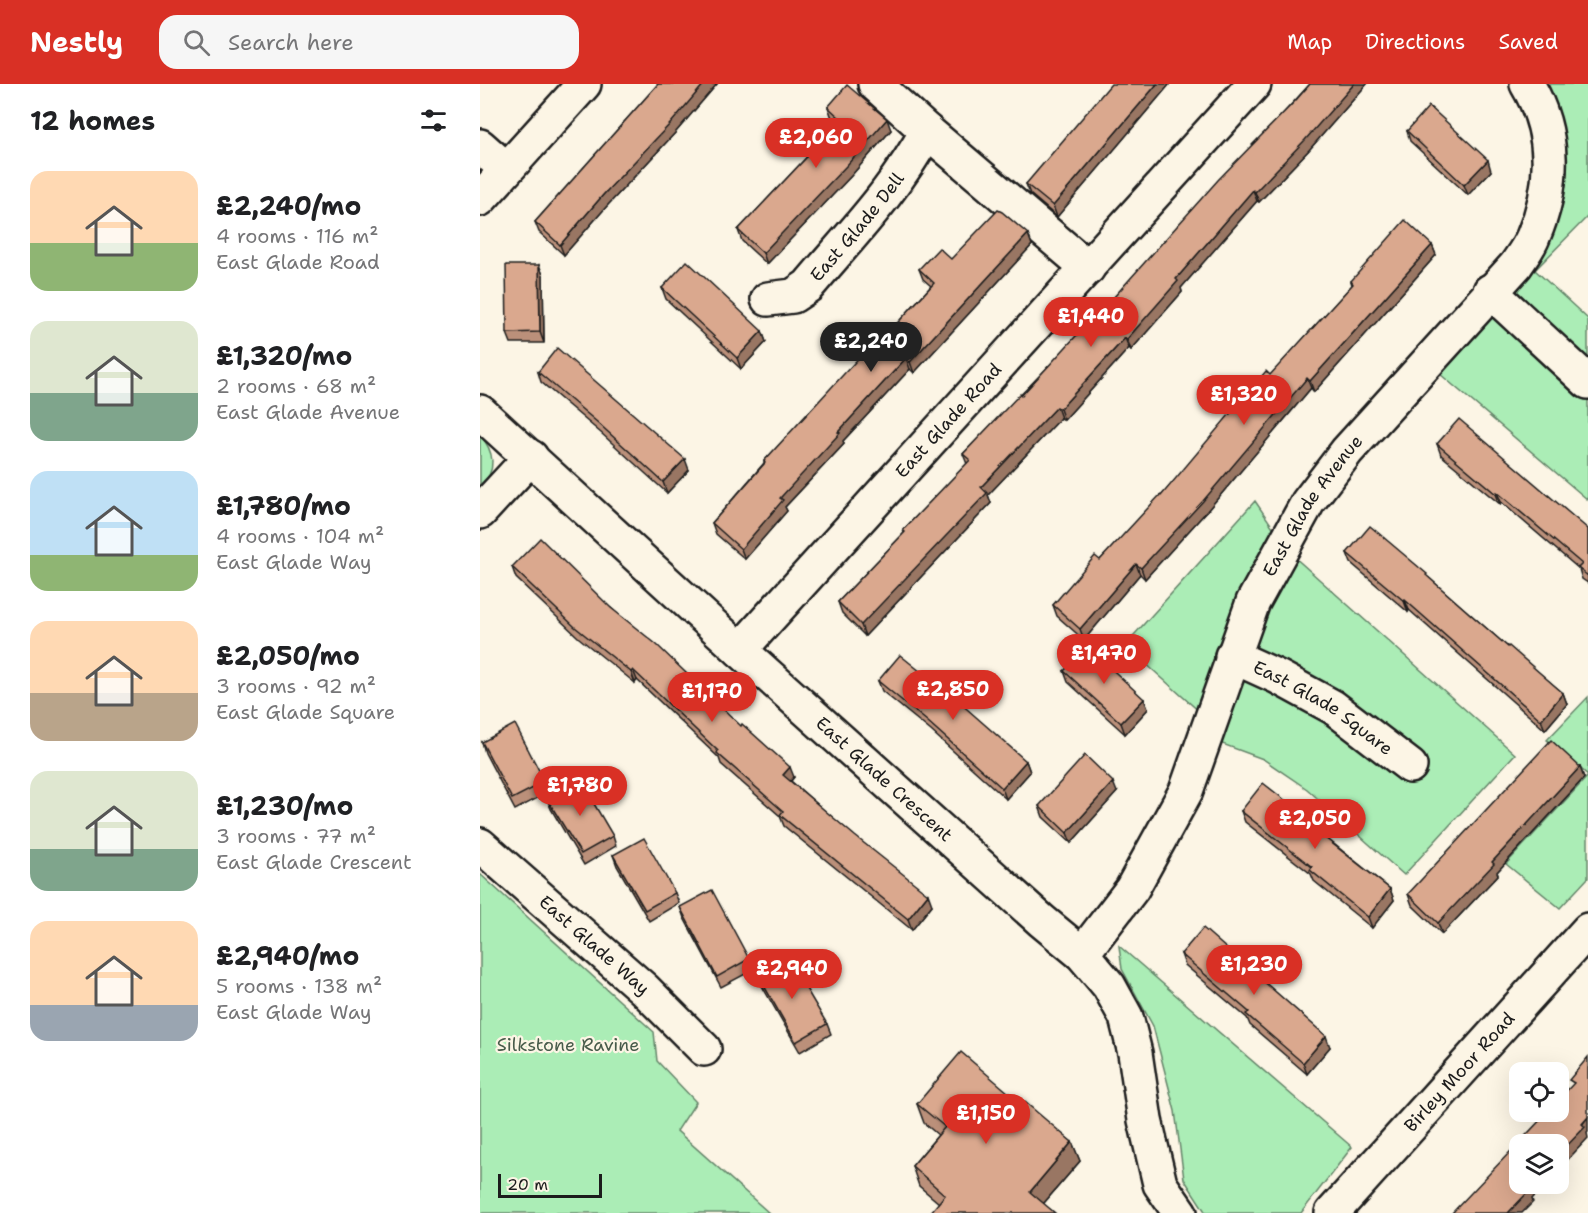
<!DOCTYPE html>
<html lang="en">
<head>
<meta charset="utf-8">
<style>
  :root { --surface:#fff; --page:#f6f6f6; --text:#202124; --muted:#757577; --accent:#d93025 }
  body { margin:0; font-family:"Shantell Sans",sans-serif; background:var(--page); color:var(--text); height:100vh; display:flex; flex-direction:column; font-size:22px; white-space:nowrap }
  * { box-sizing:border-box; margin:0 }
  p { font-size:20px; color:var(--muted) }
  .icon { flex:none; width:33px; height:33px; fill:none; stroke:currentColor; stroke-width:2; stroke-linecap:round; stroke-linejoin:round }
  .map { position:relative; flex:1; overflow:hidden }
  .drawer { display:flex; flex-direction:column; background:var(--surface); width:480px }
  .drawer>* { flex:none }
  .tools { position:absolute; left:1029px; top:978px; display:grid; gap:12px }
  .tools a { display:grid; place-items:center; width:60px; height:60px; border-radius:12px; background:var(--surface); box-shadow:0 6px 24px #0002; font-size:30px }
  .scale { position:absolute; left:18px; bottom:15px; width:104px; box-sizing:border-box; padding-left:6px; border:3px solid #1c1c1c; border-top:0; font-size:16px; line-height:21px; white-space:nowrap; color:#1c1c1c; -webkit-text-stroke:4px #fcf5e5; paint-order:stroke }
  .price { position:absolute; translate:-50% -51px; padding:0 14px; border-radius:21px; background:var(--accent); color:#fff; font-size:20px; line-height:39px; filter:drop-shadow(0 2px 3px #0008) }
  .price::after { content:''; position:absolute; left:50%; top:36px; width:18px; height:14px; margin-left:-9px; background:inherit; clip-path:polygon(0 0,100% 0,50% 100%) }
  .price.on { background:#222; color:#fff }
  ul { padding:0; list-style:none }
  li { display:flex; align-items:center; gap:18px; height:150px; padding:0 30px }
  li span { display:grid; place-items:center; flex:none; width:168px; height:120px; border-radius:18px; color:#555 }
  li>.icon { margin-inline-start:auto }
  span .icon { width:72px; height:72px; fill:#fffc; stroke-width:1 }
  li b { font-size:26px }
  h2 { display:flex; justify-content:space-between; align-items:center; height:72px; padding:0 30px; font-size:26px }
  header { display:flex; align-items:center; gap:36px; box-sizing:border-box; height:84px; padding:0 30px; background:var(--accent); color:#fff }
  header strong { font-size:28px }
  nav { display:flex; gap:33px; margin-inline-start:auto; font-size:21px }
  .search { width:420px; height:54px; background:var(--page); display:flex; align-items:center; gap:15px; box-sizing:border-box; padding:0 21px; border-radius:18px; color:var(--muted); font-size:22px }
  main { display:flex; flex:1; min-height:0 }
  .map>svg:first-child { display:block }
  .green { fill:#abedb6; stroke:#648469; stroke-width:1.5 }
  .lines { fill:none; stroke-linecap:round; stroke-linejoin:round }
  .street-casing { stroke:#1c1c1c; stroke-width:38 }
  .primary-casing { stroke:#1c1c1c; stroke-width:38 }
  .street { stroke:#fcf5e5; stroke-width:33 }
  .primary { stroke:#fcf5e5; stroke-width:33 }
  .wall { fill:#bb907a; stroke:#1c1c1c; stroke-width:1.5 }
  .shaded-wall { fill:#997663; stroke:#1c1c1c; stroke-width:1.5 }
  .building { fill:#daa88e; stroke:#1c1c1c; stroke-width:1.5 }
  .labels { text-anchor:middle; stroke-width:4.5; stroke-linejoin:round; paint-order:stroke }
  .street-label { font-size:18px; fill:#1c1c1c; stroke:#fcf5e5 }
  .park-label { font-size:18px; fill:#475b4a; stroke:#fcf5e5 }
</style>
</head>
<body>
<header>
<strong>Nestly</strong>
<div class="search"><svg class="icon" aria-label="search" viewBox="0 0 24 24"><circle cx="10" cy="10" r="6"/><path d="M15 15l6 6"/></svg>Search here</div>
<nav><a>Map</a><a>Directions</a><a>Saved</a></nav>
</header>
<main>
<section class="drawer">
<h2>12 homes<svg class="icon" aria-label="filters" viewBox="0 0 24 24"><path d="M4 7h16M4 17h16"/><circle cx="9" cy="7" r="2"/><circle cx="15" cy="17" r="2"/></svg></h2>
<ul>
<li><span style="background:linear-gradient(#ffd9b3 60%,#8fb573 0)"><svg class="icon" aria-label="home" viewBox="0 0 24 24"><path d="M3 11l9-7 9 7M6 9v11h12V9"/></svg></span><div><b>£2,240/mo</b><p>4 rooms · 116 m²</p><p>East Glade Road</p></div></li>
<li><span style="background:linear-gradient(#dfe7d0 60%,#7fa58c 0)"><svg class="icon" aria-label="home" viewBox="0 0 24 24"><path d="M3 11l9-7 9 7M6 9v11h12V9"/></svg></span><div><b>£1,320/mo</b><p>2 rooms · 68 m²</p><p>East Glade Avenue</p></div></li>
<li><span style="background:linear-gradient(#bfe0f5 70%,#8fb573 0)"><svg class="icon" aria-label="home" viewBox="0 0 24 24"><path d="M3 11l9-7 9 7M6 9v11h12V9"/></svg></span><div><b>£1,780/mo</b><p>4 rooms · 104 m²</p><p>East Glade Way</p></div></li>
<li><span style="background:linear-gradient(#ffd9b3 60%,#b9a48a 0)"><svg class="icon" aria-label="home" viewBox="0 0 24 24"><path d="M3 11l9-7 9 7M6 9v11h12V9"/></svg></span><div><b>£2,050/mo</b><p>3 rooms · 92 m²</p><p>East Glade Square</p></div></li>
<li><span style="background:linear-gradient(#dfe7d0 65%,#7fa58c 0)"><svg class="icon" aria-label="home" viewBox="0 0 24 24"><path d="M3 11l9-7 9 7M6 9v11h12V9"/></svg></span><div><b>£1,230/mo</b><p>3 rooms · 77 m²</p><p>East Glade Crescent</p></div></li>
<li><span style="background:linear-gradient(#ffd9b3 70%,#9aa5b1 0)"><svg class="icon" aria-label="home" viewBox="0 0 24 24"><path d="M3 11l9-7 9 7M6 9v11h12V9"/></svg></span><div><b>£2,940/mo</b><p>5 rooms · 138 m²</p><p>East Glade Way</p></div></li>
</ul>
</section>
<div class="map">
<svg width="1108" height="1129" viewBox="0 0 1108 1129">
  <rect width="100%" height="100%" fill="#fcf5e5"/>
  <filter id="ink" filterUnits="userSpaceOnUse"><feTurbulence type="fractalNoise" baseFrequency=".0167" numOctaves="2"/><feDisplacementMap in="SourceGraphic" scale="12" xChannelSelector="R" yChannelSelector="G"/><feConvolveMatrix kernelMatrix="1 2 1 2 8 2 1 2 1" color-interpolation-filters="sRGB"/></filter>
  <g filter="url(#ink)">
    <g class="green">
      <path d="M1063 0H1108V132L1055 186 1108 235V416L960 290 1054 186 1079 121Z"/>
      <path d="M0 351C14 367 18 387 0 403Z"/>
      <path d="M775 417 812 471 1035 670 924 791 827 705 783 675 737 658 722 630 645 561Z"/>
      <path d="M1108 613V691L1067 656Z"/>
      <path d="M1108 692V794L1080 824 1026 780Z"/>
      <path d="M0 790 174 948 177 977 216 1018 197 1047 289 1129H0Z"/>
      <path d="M639 862 872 1063 821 1129H726L704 1095 695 1027 673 942 642 885Z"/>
    </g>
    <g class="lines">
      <g class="street-casing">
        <g id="street">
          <path d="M395 0 447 47 608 184"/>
          <path d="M0 62 26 85"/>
          <path d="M0 115 104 0"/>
          <path d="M1010 207 1108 298"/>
          <path id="s1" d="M288 215 313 212 328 202C370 152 416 105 447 47"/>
          <path id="s2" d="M0 328 260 566 562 837 602 870 629 902 646 933 655 969 665 1036 680 1100 700 1129"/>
          <path d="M0 428 51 373"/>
          <path id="s3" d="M260 566 774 0"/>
          <path id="s4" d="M752 572 798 593 853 623 930 682"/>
          <path id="s5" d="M0 761 164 905 224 965"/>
          <path id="s6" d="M602 870 652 805 706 707 773 518 828 418 867 367 1036 181C1042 172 1049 163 1053 153 1075 102 1076 48 1047 0"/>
        </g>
      </g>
      <g class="primary-casing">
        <g id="primary">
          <path id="s7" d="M852 1129 1108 846"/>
        </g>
      </g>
      <use href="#street" class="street"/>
      <use href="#primary" class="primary"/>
    </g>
    <g class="wall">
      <path d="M178 0H237L195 49 127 122 84 171 59 148 55 138Z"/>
      <path d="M830 0H887L829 66 779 118 777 117 701 204 702 208 651 266 649 264 584 336 581 334 508 411 511 419 385 552 362 529 358 518 424 449 423 446 487 380 483 370 609 241Z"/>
      <path d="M689 1 577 133 550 110 546 100Z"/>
      <path d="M348 23 411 46 371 92 287 180 262 157 258 146 340 59V57L356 38 352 34Z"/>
      <path d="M927 47 1011 87 988 111 930 57Z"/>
      <path d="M548 150 552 161 434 289 430 285 363 357 364 360 305 423 307 427 265 475 236 450 232 439 284 379V377L391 268 451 202 443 195 439 185Z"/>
      <path d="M952 161 956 171 834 308 831 304 727 427 665 495 660 490 604 556 577 532 573 521 620 476 681 412 872 201 871 197Z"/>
      <path d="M59 181 63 191 64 259H31L27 249Z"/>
      <path d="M182 204 282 247 286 258 261 285 186 215Z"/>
      <path d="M58 288 209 386 187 409 121 349 61 298Z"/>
      <path d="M957 360 1108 445V499L1102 495 1099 485 1021 418 1020 420 961 371Z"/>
      <path d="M867 469 949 494 1028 563 1083 609 1087 620 1065 646 929 526 928 528 871 479Z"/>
      <path d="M32 483 131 524 314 693 311 697 452 821 432 846 304 742 300 732 241 680 239 674 157 596 155 599 99 554 36 494Z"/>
      <path d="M584 587 664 615 668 625 645 650 588 598Z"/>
      <path d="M398 597 546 677 550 688 526 715 451 647 402 607Z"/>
      <path d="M2 658 65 698 69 708 35 726 5 669Z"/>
      <path d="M1100 683 1104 694 1017 788 1018 791 962 850 932 821 928 810Z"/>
      <path d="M637 708 591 759 563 733 559 722Z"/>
      <path d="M67 715 133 752 136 762 104 781 71 725Z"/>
      <path d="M761 727 845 753 910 805 914 816 892 844 834 797 831 790 765 738Z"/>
      <path d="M133 771 195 809 199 819 169 837 137 782Z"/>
      <path d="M200 823 269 875 273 886 241 903 204 834Z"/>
      <path d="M701 870 850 963 827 990 770 941 767 934 705 881Z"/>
      <path d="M278 891 347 940 351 950 320 968 282 902Z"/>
      <path d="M437 1020 543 1021 592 1058 600 1077 564 1119H459L439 1102 432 1082 458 1051 444 1039Z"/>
    </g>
    <g class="shaded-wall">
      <path d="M224 0H237L195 49 127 122 84 171 80 161 123 111Z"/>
      <path d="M677 0H689V1L577 133 573 122Z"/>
      <path d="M874 0H887L829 66 779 118 775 108Z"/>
      <path d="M407 35 411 46 371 92 287 180 283 169Z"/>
      <path d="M1008 76 1011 87 988 111 984 101Z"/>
      <path d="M773 106 777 117 701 204 702 208 651 266 647 255 696 195Z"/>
      <path d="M548 150 552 161 434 289 430 278Z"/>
      <path d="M952 161 956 171 834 308 830 297Z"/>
      <path d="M59 181 63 191 64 259 60 248Z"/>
      <path d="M282 247 286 258 261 285 257 274Z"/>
      <path d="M645 254 649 264 584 336 580 325Z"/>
      <path d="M426 274 430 285 363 357 364 360 305 423 307 427 265 475 261 465 300 414 358 348Z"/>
      <path d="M827 294 831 304 727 427 665 495 661 484Z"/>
      <path d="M577 323 581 334 508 411 511 419 385 552 381 541 501 403Z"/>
      <path d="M205 375 209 386 187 409 183 398Z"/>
      <path d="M1017 408 1021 418 1020 420 1016 410Z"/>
      <path d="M656 480 660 490 604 556 600 545Z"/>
      <path d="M925 516 929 526 928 528 924 517Z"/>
      <path d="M153 586 157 596 155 599 151 588Z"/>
      <path d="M1083 609 1087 620 1065 646 1061 636Z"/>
      <path d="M664 615 668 625 645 650 641 639Z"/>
      <path d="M546 677 550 688 526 715 522 704Z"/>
      <path d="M310 683 314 693 307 701 303 691Z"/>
      <path d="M1100 683 1104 694 1017 788 1018 791 962 850 958 839 1012 778Z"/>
      <path d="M633 698 637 708 591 759 587 749Z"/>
      <path d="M910 805 914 816 892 844 888 833Z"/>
      <path d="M448 810 452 821 432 846 428 835Z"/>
      <path d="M846 952 850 963 827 990 823 979Z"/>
      <path d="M1108 1033V1048L1107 1049 1108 1054 1078 1086V1071Z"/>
      <path d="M592 1058 600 1077 557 1127 550 1108Z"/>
      <path d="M1052 1100H1066L1052 1115 1053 1118 1042 1129H1028Z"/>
    </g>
    <g class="building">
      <path d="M178 0H224L191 39 123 111 80 161 55 138Z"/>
      <path d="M631 0H677L573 122 546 100Z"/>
      <path d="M830 0H874L825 56 775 108 773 106 696 195 698 197 647 255 645 254 580 325 577 323 501 403 507 409 381 541 358 518 425 448 423 446 490 376 483 370 540 310 541 312 607 240 609 241 738 96 816 16Z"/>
      <path d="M367 1 407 35 367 81 283 169 258 146 341 58 340 57 360 34 348 23Z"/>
      <path d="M949 22 1008 76 984 101 927 47Z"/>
      <path d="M518 126 522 128 548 150 430 278 426 274 358 348 360 349 300 414 303 416 261 465 232 439 285 379 284 377 350 305 387 265 391 268 454 199 439 185 459 164 471 175Z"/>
      <path d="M925 136 952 161 830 297 827 294 723 417 661 484 656 480 600 545 573 521 615 472 620 476 680 411 681 412 786 287 790 291 873 200 871 197Z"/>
      <path d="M207 177 282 247 257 274 182 204Z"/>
      <path d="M26 181H59L60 248 27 249Z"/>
      <path d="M77 264 205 375 183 398 117 338 58 288Z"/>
      <path d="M979 335 1108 445V492L1098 484 1102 480 1017 408 1016 410 957 360Z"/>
      <path d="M890 442 947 490 946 491 989 529 1028 563 1029 562 1083 609 1061 636 925 516 924 517 867 469Z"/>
      <path d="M60 454 131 524 176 560 261 642 262 640 310 683 303 691 375 752 448 810 428 835 300 731 303 727 237 669 238 667 153 586 151 588 95 543 32 483Z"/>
      <path d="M607 562 664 615 641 639 584 587Z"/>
      <path d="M420 571 487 625 546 677 522 704 447 637 398 597Z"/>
      <path d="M35 640 65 698 32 715 2 658Z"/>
      <path d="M1071 656 1100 683 1012 778 1014 780 958 839 928 810Z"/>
      <path d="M605 671 633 698 587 749 559 722Z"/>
      <path d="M100 696 133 752 101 770 67 715Z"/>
      <path d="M783 699 842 745 839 749 910 805 888 833 830 786 832 783 761 727Z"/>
      <path d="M164 754 195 809 165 826 133 771Z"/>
      <path d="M232 806 269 875 237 893 200 823Z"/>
      <path d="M723 844 846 952 823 979 766 930 769 928 701 870Z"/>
      <path d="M308 874 347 940 316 958 278 891Z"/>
      <path d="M481 968 543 1021 545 1018 592 1058 550 1108 575 1129H450L465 1111 432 1082 465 1043 437 1020Z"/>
      <path d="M1108 973V1033L1102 1040 1105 1043 1078 1071V1060H1040V1100H1052L1047 1105 1049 1107 1028 1129H972L1068 1028H1078V1016L1094 999 1089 996Z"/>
    </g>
  </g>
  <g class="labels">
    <g class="street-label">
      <text dy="6" stroke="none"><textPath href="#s1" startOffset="120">East Glade Dell</textPath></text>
      <text dy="6" stroke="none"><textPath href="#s3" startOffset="310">East Glade Road</textPath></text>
      <text dy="6" stroke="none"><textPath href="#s6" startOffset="508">East Glade Avenue</textPath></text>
      <text dy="6" stroke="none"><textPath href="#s4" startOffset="105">East Glade Square</textPath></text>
      <text dy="6" stroke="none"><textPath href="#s2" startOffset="546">East Glade Crescent</textPath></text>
      <text dy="6" stroke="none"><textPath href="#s5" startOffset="152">East Glade Way</textPath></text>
      <text dy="6" stroke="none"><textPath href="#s7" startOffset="190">Birley Moor Road</textPath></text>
    </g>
    <g class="park-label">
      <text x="88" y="967">Silkstone Ravine</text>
    </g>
  </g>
</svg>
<div class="tools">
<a><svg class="icon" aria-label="locate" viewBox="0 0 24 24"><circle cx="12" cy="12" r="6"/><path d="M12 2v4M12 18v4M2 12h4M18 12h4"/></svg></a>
<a><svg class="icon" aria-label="layers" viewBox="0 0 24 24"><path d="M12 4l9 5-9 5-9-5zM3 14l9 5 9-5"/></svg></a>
</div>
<div class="scale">20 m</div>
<b class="price" style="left:336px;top:85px">£2,060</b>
<b class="price" style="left:611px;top:264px">£1,440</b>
<b class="price on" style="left:391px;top:289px">£2,240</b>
<b class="price" style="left:764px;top:342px">£1,320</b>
<b class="price" style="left:624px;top:601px">£1,470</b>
<b class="price" style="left:473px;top:637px">£2,850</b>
<b class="price" style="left:232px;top:639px">£1,170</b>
<b class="price" style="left:100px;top:733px">£1,780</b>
<b class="price" style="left:835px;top:766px">£2,050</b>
<b class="price" style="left:774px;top:912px">£1,230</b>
<b class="price" style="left:312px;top:916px">£2,940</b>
<b class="price" style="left:506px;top:1061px">£1,150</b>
</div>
</main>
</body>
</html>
